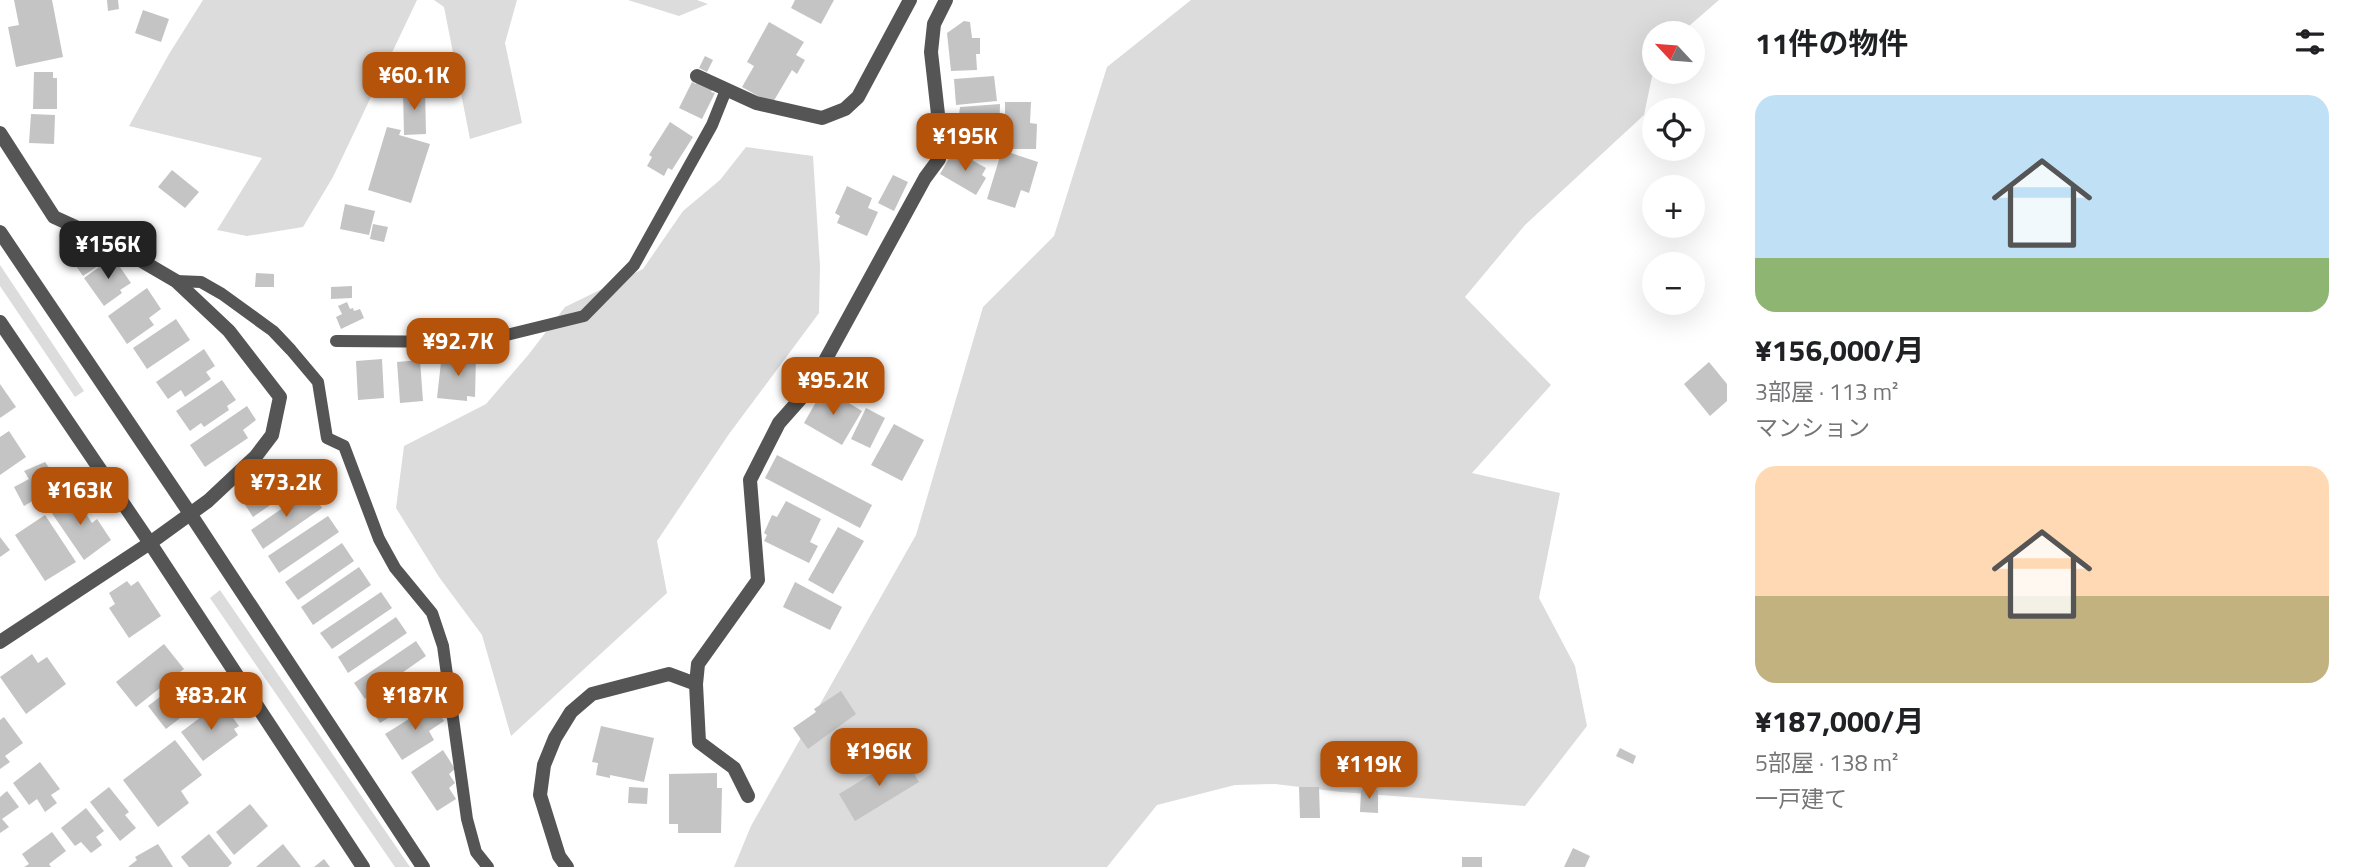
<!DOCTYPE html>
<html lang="ja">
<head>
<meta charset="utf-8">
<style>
  :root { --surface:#fff; --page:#f2f2f2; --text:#202124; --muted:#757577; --accent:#b45309 }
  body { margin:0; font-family:"Titillium Web","Noto Sans JP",sans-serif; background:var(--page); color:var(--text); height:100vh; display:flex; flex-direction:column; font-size:26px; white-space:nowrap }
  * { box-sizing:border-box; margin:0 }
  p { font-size:23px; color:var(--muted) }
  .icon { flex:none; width:38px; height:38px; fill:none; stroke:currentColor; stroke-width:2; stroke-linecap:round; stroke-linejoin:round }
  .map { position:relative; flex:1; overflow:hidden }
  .panel { display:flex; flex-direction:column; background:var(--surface); width:630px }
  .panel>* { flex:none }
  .needle { width:46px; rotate:296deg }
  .controls { position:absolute; left:1642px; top:21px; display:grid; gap:14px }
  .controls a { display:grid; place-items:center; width:63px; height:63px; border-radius:50%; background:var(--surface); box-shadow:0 7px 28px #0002; font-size:35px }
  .price { position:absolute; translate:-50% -60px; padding:0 16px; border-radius:14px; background:var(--accent); color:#fff; font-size:23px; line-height:46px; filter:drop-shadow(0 2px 4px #0008) }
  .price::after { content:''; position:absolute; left:50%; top:42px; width:21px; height:16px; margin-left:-10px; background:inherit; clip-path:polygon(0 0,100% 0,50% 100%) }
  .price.selected { background:#222; color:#fff }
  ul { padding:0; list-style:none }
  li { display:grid; align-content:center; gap:14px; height:371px; padding:0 28px }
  li span { display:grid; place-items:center; height:217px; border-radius:21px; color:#555 }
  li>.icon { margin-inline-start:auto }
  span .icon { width:126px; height:126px; fill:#fffc; stroke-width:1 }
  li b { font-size:30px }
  h2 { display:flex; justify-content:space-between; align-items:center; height:84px; padding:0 28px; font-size:30px }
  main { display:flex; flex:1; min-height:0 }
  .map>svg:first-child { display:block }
  .green { fill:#dcdcdc }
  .building { fill:#c4c4c4 }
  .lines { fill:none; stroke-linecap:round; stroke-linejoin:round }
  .service { stroke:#555; stroke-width:12 }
  .minor { stroke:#555; stroke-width:14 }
  .tertiary { stroke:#555; stroke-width:14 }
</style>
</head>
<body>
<main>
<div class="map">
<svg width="1727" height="867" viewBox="0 0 1727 867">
  <rect width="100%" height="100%" fill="#fff"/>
  <g class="green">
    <path d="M203 0H417L333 177 303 227 247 236 217 230 262 158 129 126 169 54Z"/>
    <path d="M434 0H517L505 43 522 123 470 139 444 7Z"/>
    <path d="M628 0H697L708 4 679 16Z"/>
    <path d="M1191 0H1719L1681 33H1654V67L1644 115 1525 225 1465 297 1551 385 1472 473 1560 493 1539 598 1575 666 1587 726 1525 806 1341 792 1275 784 1235 785 1157 805 1107 867H734L751 826 916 535 983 307 1054 236 1107 67Z"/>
    <path d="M746 147 813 156 820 266 819 313 729 434 657 541 667 593 511 736 482 635 439 577 396 508 404 446 486 404 529 354 565 307 643 269 683 211 720 180Z"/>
    <path d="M0 265 84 391 75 397 0 286Z"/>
    <path d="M220 590 410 867H395L210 598Z"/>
  </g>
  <g class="building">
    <path d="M14 0H52L63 57 16 67 8 27 19 25Z"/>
    <path d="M107 0H118L119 9 108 11Z"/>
    <path d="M795 0H834L821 24 791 8Z"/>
    <path d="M143 10 169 19 161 42 135 33Z"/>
    <path d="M964 21 970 22 972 38H980V54H976L977 70 951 71 947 33Z"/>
    <path d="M769 22 804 42 796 55 805 60 797 74 792 70 772 104 742 87 754 66 747 62Z"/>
    <path d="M705 56 713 60 707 72 699 68Z"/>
    <path d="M413 69 421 75 412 87 404 81Z"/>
    <path d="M34 72H53V78H57V109H33Z"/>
    <path d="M994 76 997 101 956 105 954 79Z"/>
    <path d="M699 78 714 86 711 92 715 93 702 119 679 108 692 82 696 84Z"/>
    <path d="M425 89 426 134 404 135 403 90Z"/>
    <path d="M1005 102H1031L1030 123 1037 124 1036 149H1005Z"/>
    <path d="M1000 104 999 137 957 129 960 107Z"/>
    <path d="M31 114 55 115 54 144 29 143Z"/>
    <path d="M670 122 693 137 672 170 668 168 664 176 647 166 652 157 649 155Z"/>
    <path d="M387 127 401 130 399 135 430 144 411 203 368 190Z"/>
    <path d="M1002 150 1038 162 1029 193 1021 190 1015 208 987 199Z"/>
    <path d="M951 155 960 160 963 155 986 168 982 175 986 178 976 195 940 174Z"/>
    <path d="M172 170 199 192 185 208 158 187Z"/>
    <path d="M893 175 908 182 894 211 878 203Z"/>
    <path d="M847 186 872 198 868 208 878 212 867 236 837 223 840 216 835 213Z"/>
    <path d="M345 204 375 211 369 235 340 229Z"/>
    <path d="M373 224 388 227 384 242 370 239Z"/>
    <path d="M85 249 105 261 83 276 71 259Z"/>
    <path d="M113 257 131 283 120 290 122 293 104 306 84 278Z"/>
    <path d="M256 273 274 274V287H255Z"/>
    <path d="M352 286V298L331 299V287Z"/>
    <path d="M147 288 161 309 149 318 154 325 127 344 108 316Z"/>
    <path d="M347 302 350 309 353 308 354 311 360 309 364 318 341 329 336 317 342 314 338 306Z"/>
    <path d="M176 319 190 340 147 369 133 348Z"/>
    <path d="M204 349 215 366 206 372 211 379 185 397 181 390 168 399 156 382Z"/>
    <path d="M455 353 476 355 475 397 467 396V401L437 398 441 362 454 363Z"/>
    <path d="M382 359 384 398 358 400 356 361Z"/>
    <path d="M420 360 423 401 400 403 397 362Z"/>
    <path d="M1709 362 1727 384V401L1710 416 1684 384Z"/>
    <path d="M222 380 236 400 227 406 229 410 204 427 201 423 190 431 176 411Z"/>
    <path d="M0 384 16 407 0 418Z"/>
    <path d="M824 388 862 411 842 445 804 423Z"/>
    <path d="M247 406 256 420 243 430 248 438 205 467 190 445Z"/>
    <path d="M866 408 885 418 870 448 851 439Z"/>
    <path d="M894 424 924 440 902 481 871 465Z"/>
    <path d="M9 431 26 457 0 475V437Z"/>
    <path d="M777 455 872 505 860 528 765 478Z"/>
    <path d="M45 462 61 484 24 506 14 487 29 479 24 471Z"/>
    <path d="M297 462 309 478 253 517 242 500Z"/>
    <path d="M310 489 322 508 263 549 251 530Z"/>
    <path d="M72 493 92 523 97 519 111 540 84 560 49 509Z"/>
    <path d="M786 501 821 519 810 542 818 546 809 563 764 541 767 535 764 533 772 515 777 517Z"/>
    <path d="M45 515 76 562 45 581 15 535Z"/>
    <path d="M328 516 339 532 279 573 268 556Z"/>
    <path d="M838 527 864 541 833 594 808 580Z"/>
    <path d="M0 537 10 550 0 557Z"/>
    <path d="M342 543 354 561 298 600 285 582Z"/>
    <path d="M359 567 371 585 313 625 301 607Z"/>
    <path d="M127 581 131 586 138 581 161 616 129 638 109 608 115 604 109 593Z"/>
    <path d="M795 582 842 607 830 630 783 607Z"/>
    <path d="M381 592 392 608 332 649 320 633Z"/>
    <path d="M396 617 407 633 348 673 338 657Z"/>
    <path d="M416 641 426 656 365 699 354 683Z"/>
    <path d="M164 644 184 669 136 707 116 682Z"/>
    <path d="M32 654 38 663 47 657 66 684 26 714 0 677Z"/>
    <path d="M193 672 210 695 166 729 148 706Z"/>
    <path d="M422 675 432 690 426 694 429 698 409 711 406 707 380 723 370 708Z"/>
    <path d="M841 691 856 714 808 749 793 728 816 712 814 709Z"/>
    <path d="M433 704 444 721 429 731 434 740 402 760 385 734Z"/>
    <path d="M217 705 221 710 225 707 239 726 234 729 238 735 203 761 181 732Z"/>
    <path d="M4 717 23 743 5 756 10 762 0 769V720Z"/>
    <path d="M601 726 654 738 644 782 610 775V778L596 775 598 763 592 762Z"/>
    <path d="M175 740 202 775 181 791 189 803 158 827 123 780Z"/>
    <path d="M1620 748 1636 756 1633 764 1616 756Z"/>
    <path d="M443 750 455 769 449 774 455 783 449 788 456 799 437 811 411 772Z"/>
    <path d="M903 755 919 782 855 821 839 794Z"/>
    <path d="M40 762 60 789 51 795 57 803 45 812 37 799 29 805 13 783Z"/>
    <path d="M717 773V788H722L721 833H678V824H669V774Z"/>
    <path d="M109 787 129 812 125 815 136 828 120 841 90 802Z"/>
    <path d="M629 787 648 788 647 804 628 803Z"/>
    <path d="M1299 787H1319L1320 818H1300Z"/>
    <path d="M1361 790H1378V813L1360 812Z"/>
    <path d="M7 791 19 807 2 819 9 827 0 833V797Z"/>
    <path d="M250 804 268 826 234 855 216 832Z"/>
    <path d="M86 808 104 831 96 837 102 845 91 853 81 842 75 846 61 828Z"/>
    <path d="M52 832 66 851 49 864 51 867H24L29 864 22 854Z"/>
    <path d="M209 834 232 863 228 867H189L181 857Z"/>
    <path d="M158 844 173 867H128L137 860 135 857Z"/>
    <path d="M283 844 301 867H256Z"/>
    <path d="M1573 848 1590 856 1585 867H1564Z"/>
    <rect x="1462" y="857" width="20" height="10"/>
    <path d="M324 859 330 867H314Z"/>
  </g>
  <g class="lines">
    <g class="service">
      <path d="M176 281 201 282 222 294 273 331 291 350 318 382 327 438 344 446 379 539 395 568 432 613 443 646 467 819 476 852 488 867"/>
      <path d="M336 341 478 342 584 316 634 265 712 125 726 90"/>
    </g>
    <g class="minor">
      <path d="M697 76 756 103 822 118 845 109 858 97 910 0"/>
      <path d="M0 133 54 217 111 243 176 281 229 331 280 397 272 435 256 456 208 501 150 543 0 642"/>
      <path d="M696 684 698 664 758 580 750 480 779 423 810 388 925 178 939 159 941 141 931 52 934 24 946 0"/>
      <path d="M567 867 559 856 540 795 544 765 555 738 571 712 592 694 669 674 696 684 699 742 734 768 748 796"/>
    </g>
    <g class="tertiary">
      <path d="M0 232 191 515 423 867"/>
      <path d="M0 322 150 543 363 867"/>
    </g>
  </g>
</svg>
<div class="controls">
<a><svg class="needle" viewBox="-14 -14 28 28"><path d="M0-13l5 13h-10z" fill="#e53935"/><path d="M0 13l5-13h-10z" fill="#757577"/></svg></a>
<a><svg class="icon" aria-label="locate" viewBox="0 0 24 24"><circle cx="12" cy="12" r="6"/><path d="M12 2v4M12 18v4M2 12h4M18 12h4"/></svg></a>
<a>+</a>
<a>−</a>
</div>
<b class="price" style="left:414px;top:112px">¥60.1K</b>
<b class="price" style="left:965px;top:173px">¥195K</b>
<b class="price selected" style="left:108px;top:281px">¥156K</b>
<b class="price" style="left:458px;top:378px">¥92.7K</b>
<b class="price" style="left:833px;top:417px">¥95.2K</b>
<b class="price" style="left:286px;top:519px">¥73.2K</b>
<b class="price" style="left:80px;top:527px">¥163K</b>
<b class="price" style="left:211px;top:732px">¥83.2K</b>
<b class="price" style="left:415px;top:732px">¥187K</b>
<b class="price" style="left:879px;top:788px">¥196K</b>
<b class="price" style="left:1369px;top:801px">¥119K</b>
</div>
<section class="panel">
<h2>11件の物件<svg class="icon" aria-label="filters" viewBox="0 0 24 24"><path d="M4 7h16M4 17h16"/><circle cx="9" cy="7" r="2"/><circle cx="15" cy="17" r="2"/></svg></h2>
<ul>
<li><span style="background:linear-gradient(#bfe0f5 75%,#8fb573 0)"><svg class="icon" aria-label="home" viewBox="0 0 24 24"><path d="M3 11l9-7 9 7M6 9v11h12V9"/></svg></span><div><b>¥156,000/月</b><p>3部屋 · 113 m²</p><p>マンション</p></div></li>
<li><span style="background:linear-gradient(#ffd9b3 60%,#c2b280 0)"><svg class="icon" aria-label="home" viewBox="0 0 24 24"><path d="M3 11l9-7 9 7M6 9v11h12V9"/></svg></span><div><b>¥187,000/月</b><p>5部屋 · 138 m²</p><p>一戸建て</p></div></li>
</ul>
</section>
</main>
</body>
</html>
